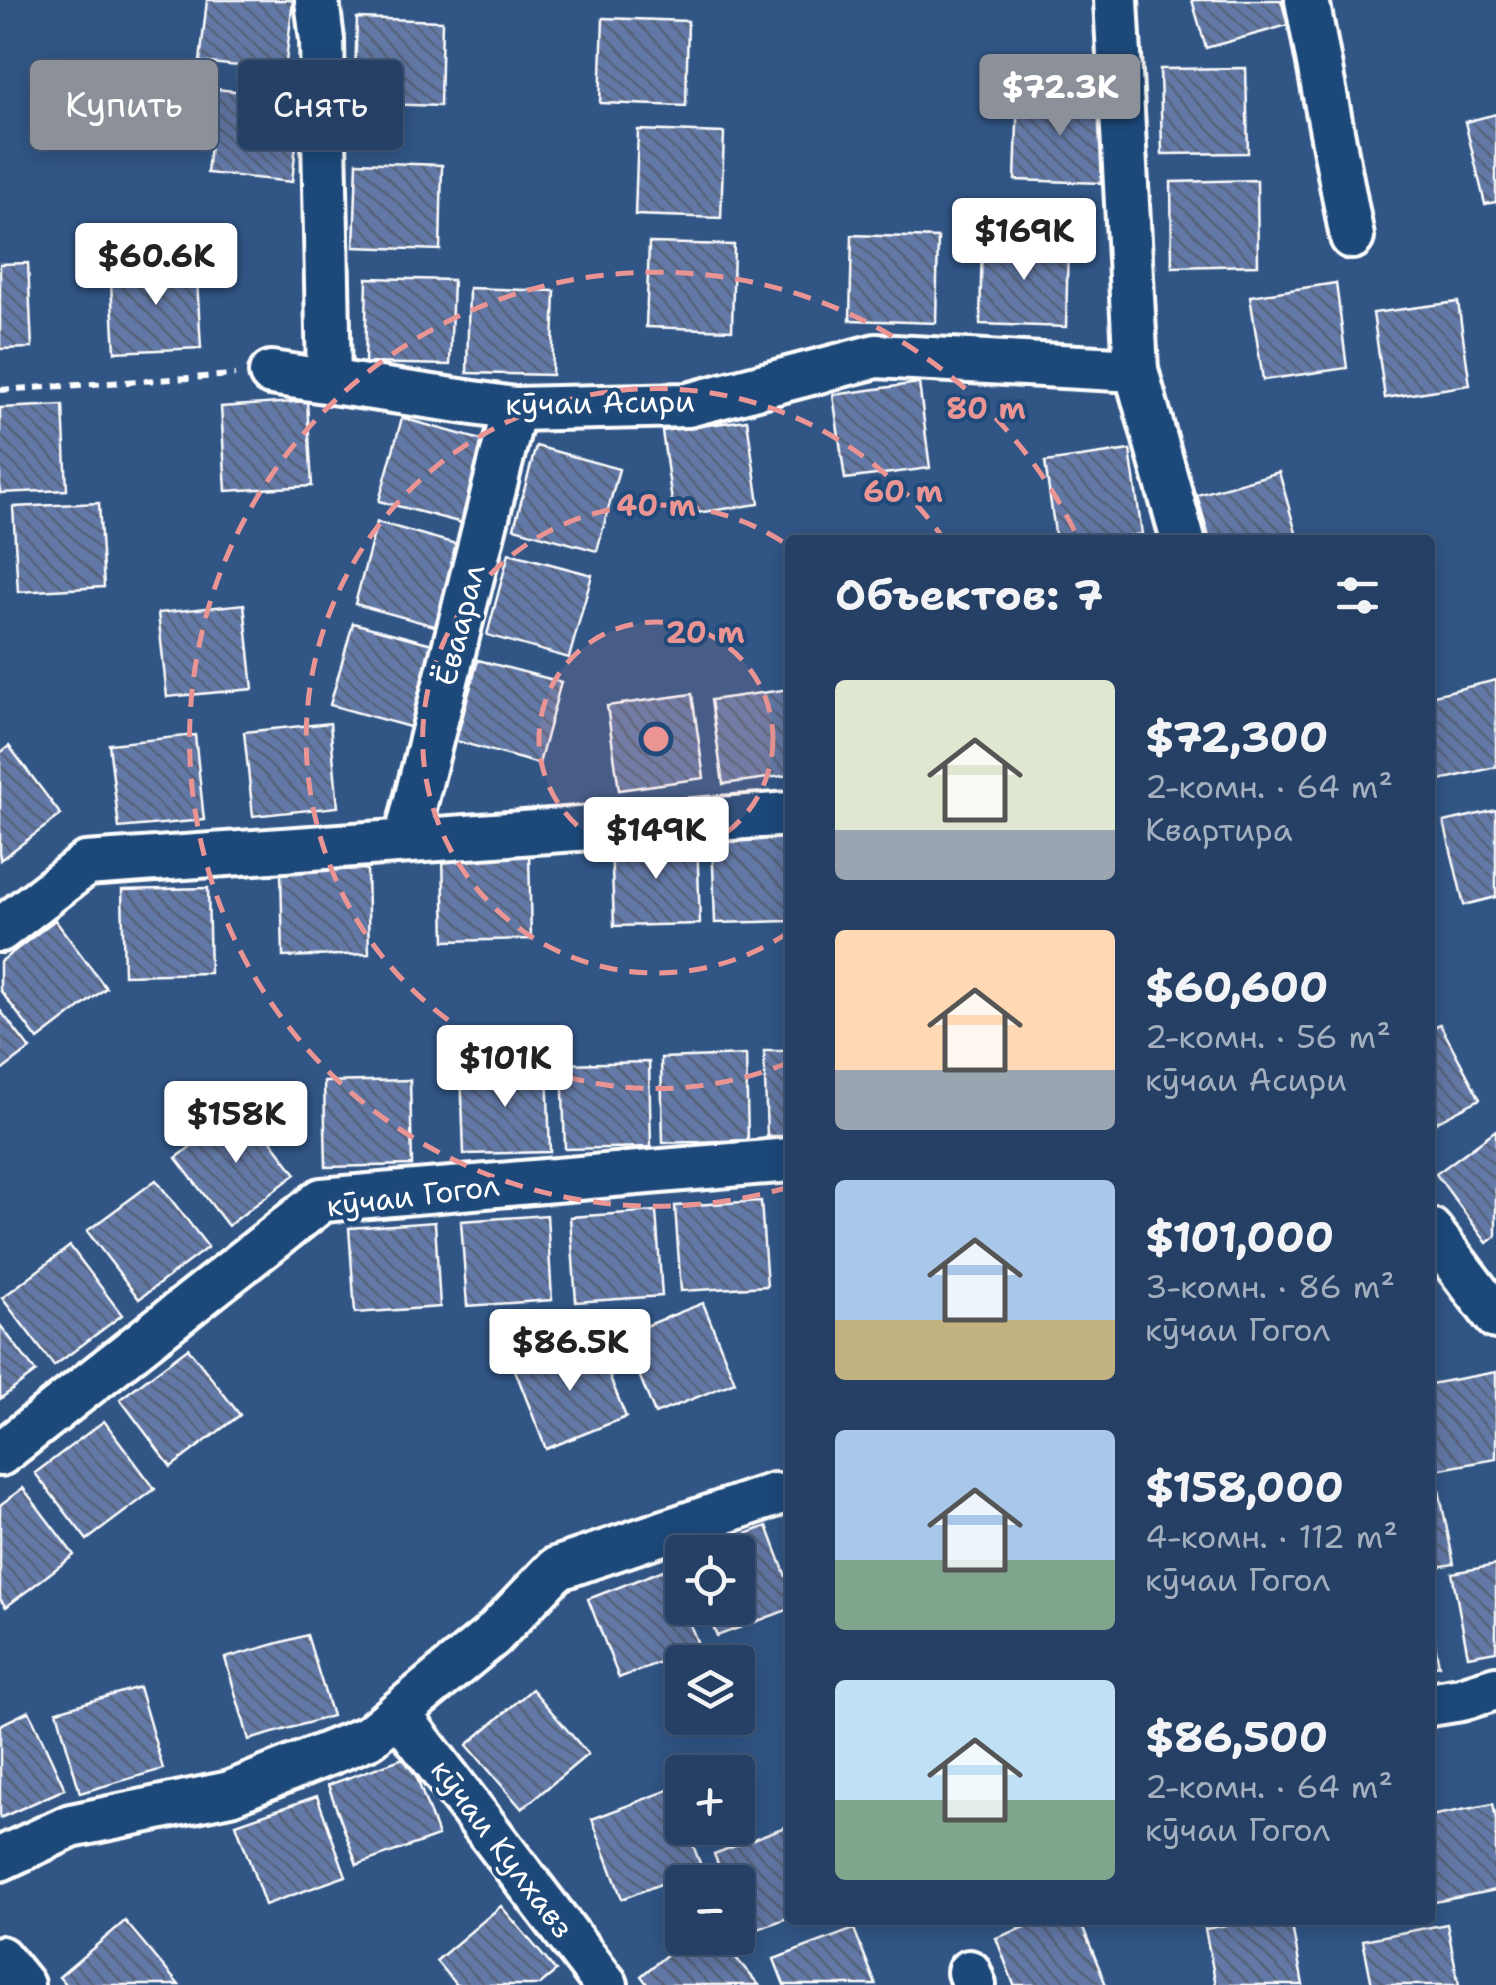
<!DOCTYPE html>
<html lang="ru">
<head>
<meta charset="utf-8">
<style>
  :root { --surface:#254064; --page:#314b6d; --text:#f1f3f6; --muted:#a3afbf; --line:#425978; --accent:#8c9099 }
  body { margin:0; font-family:"Shantell Sans",sans-serif; background:var(--page); color:var(--text); height:100vh; display:flex; flex-direction:column; font-size:38px; white-space:nowrap }
  * { box-sizing:border-box; margin:0 }
  p { font-size:32px; color:var(--muted) }
  .icon { flex:none; width:55px; height:55px; fill:none; stroke:currentColor; stroke-width:2; stroke-linecap:round; stroke-linejoin:round }
  .map { position:relative; flex:1; overflow:hidden }
  .side { position:absolute; left:785px; top:535px; width:650px; height:1390px; display:flex; flex-direction:column; background:var(--surface); border-radius:10px; box-shadow:0 5px 25px #0003,0 0 0 2px var(--line) }
  .side>* { flex:none }
  .guide { position:absolute; left:30px; top:60px; width:605px; height:90px; display:flex; gap:20px }
  .fabs { position:absolute; left:665px; top:1535px; display:grid; gap:20px }
  .fabs a { display:grid; place-items:center; width:90px; height:90px; border-radius:10px; background:var(--surface); box-shadow:0 5px 25px #0003,0 0 0 2px var(--line); font-size:50px }
  .price { position:absolute; translate:-50% -85px; padding:0 22px; border-radius:10px; background:#fff; color:#222; font-size:32px; line-height:65px; filter:drop-shadow(0 2px 5px #0008) }
  .price::after { content:''; position:absolute; left:50%; top:60px; width:30px; height:22px; margin-left:-15px; background:inherit; clip-path:polygon(0 0,100% 0,50% 100%) }
  .price.active { background:var(--accent); color:#fff }
  ul { padding:0; list-style:none }
  li { display:flex; align-items:center; gap:30px; height:250px; padding:0 50px }
  li span { display:grid; place-items:center; flex:none; width:280px; height:200px; border-radius:10px; color:#555 }
  li>.icon { margin-inline-start:auto }
  span .icon { width:120px; height:120px; fill:#fffc; stroke-width:1 }
  li b { font-size:42px }
  h2 { display:flex; justify-content:space-between; align-items:center; height:120px; padding:0 50px; font-size:42px }
  .chip { padding:0 35px; border-radius:10px; background:var(--surface); box-shadow:0 5px 25px #0003,0 0 0 2px var(--line); font-size:35px; line-height:90px }
  .chip.active { background:var(--accent); color:#fff }
  .map>svg:first-child { display:block }
  .building { fill:url(#building-back-hatch); stroke:#fff; stroke-width:2.5 }
  .lines { fill:none; stroke-linecap:round; stroke-linejoin:round }
  .street-casing { stroke:#fff; stroke-width:50 }
  .path { stroke:#fff; stroke-width:6; stroke-dasharray:10 8; stroke-linecap:butt }
  .street { stroke:#1f4a7a; stroke-width:42 }
  .ring { fill:none; stroke:#ea9494; stroke-width:5; stroke-dasharray:18 12 }
  .labels { text-anchor:middle; stroke-width:8; stroke-linejoin:round; paint-order:stroke }
  .street-label { font-size:30px; fill:#fff; stroke:#1f4a7a }
  .centre { fill:#ea9494; stroke:#1f4a7a; stroke-width:5 }
  .ring-label { font-size:30px; text-anchor:middle; font-weight:bold; fill:#ea9494; stroke:#1f4a7a; stroke-width:8; stroke-linejoin:round; paint-order:stroke }
</style>
</head>
<body>
<div class="map">
<svg width="1496" height="1985" viewBox="0 0 1496 1985">
  <defs>
    <pattern id="building-back-hatch" width="6" height="6" patternUnits="userSpaceOnUse" patternTransform="scale(2.5)"><rect width="6" height="6" fill="#6279a7"/><path d="M-1 5l2 2M0 0l6 6M5-1l2 2" fill="none" stroke="#57627a"/></pattern>
  </defs>
  <rect width="100%" height="100%" fill="#315686"/>
  <filter id="ink" filterUnits="userSpaceOnUse"><feTurbulence type="fractalNoise" baseFrequency=".01" numOctaves="2"/><feDisplacementMap in="SourceGraphic" scale="20" xChannelSelector="R" yChannelSelector="G"/><feConvolveMatrix kernelMatrix="1 2 1 2 8 2 1 2 1" color-interpolation-filters="sRGB"/></filter>
  <g filter="url(#ink)">
    <g class="building">
      <path d="M207 0H293L285 71 200 62Z"/>
      <path d="M1192 0H1281L1288 25 1206 48Z"/>
      <path d="M357 18 442 21 440 106 354 103Z"/>
      <path d="M603 18 688 21 686 106 600 103Z"/>
      <path d="M1246 68 1248 153 1162 154 1160 69Z"/>
      <path d="M216 89 301 98 292 182 207 173Z"/>
      <path d="M1018 95 1104 98 1101 183 1015 180Z"/>
      <path d="M1496 114V202L1485 204 1465 122Z"/>
      <path d="M638 130 724 133 721 218 635 215Z"/>
      <path d="M357 162 442 165 440 250 354 247Z"/>
      <path d="M1257 180 1258 265 1172 267 1171 182Z"/>
      <path d="M852 235 938 238 936 323 850 320Z"/>
      <path d="M982 239 1068 242 1066 327 980 324Z"/>
      <path d="M649 243 734 245 732 330 646 327Z"/>
      <path d="M28 263 32 348 0 349V264Z"/>
      <path d="M196 263 201 348 115 352 110 267Z"/>
      <path d="M367 278 453 280 450 365 365 363Z"/>
      <path d="M1336 283 1347 368 1263 380 1250 296Z"/>
      <path d="M469 288 555 291 552 375 467 373Z"/>
      <path d="M1458 302 1470 385 1385 398 1373 313Z"/>
      <path d="M919 383 930 468 845 479 833 395Z"/>
      <path d="M307 401 312 486 226 491 221 407Z"/>
      <path d="M63 405 67 490 0 493V408Z"/>
      <path d="M402 418 485 441 462 523 379 501Z"/>
      <path d="M747 420 759 504 674 516 662 431Z"/>
      <path d="M536 446 619 469 597 551 514 528Z"/>
      <path d="M1130 450 1142 534 1101 540H1056L1045 462Z"/>
      <path d="M1279 472 1298 540H1210L1197 495Z"/>
      <path d="M99 503 104 587 18 592 13 507Z"/>
      <path d="M377 522 460 545 438 627 355 604Z"/>
      <path d="M509 553 592 575 569 658 487 635Z"/>
      <path d="M244 604 253 689 167 697 158 613Z"/>
      <path d="M353 623 436 645 413 728 330 705Z"/>
      <path d="M478 660 561 682 539 764 456 741Z"/>
      <path d="M1496 680V767L1432 782 1430 772V696Z"/>
      <path d="M790 689V775L723 784 711 700Z"/>
      <path d="M692 694 704 778 619 790 607 706Z"/>
      <path d="M330 723 338 807 253 816 244 732Z"/>
      <path d="M195 735 204 820 119 828 109 744Z"/>
      <path d="M9 746 61 815 0 860V753Z"/>
      <path d="M1496 810V897L1464 905 1444 822Z"/>
      <path d="M790 836V921L715 923 712 838Z"/>
      <path d="M697 839 700 924 614 926 611 841Z"/>
      <path d="M529 854 531 939 445 941 443 856Z"/>
      <path d="M367 869 369 954 283 957 281 872Z"/>
      <path d="M208 888 210 973 124 975 122 890Z"/>
      <path d="M55 920 106 988 38 1040 0 990V962Z"/>
      <path d="M0 1010 30 1049 0 1072Z"/>
      <path d="M1440 1024 1480 1099 1430 1125V1029Z"/>
      <path d="M764 1051H790V1136H767Z"/>
      <path d="M746 1055 748 1140 663 1143 661 1058Z"/>
      <path d="M649 1062 651 1147 565 1149 562 1064Z"/>
      <path d="M547 1067 550 1152 464 1154 461 1069Z"/>
      <path d="M410 1080 412 1165 326 1167 324 1082Z"/>
      <path d="M245 1106 296 1174 228 1226 176 1158Z"/>
      <path d="M1496 1130V1236L1487 1243 1436 1174Z"/>
      <path d="M156 1180 208 1247 139 1299 87 1231Z"/>
      <path d="M761 1201 767 1286 681 1291 675 1206Z"/>
      <path d="M656 1211 662 1296 576 1302 570 1217Z"/>
      <path d="M547 1215 552 1300 467 1306 461 1221Z"/>
      <path d="M435 1222 440 1307 355 1313 349 1228Z"/>
      <path d="M70 1246 122 1315 54 1366 2 1298Z"/>
      <path d="M703 1303 735 1382 655 1414 623 1335Z"/>
      <path d="M0 1325 36 1372 0 1399Z"/>
      <path d="M594 1338 626 1417 546 1449 515 1370Z"/>
      <path d="M188 1348 240 1415 171 1467 120 1399Z"/>
      <path d="M1496 1372V1459L1430 1471V1384Z"/>
      <path d="M104 1421 155 1489 87 1540 35 1473Z"/>
      <path d="M1437 1480 1454 1564 1430 1568V1481Z"/>
      <path d="M23 1488 74 1555 6 1607 0 1599V1505Z"/>
      <path d="M767 1526 790 1587V1609L717 1636 706 1608H738V1552H697Z"/>
      <path d="M1496 1565V1651L1468 1656 1452 1573Z"/>
      <path d="M668 1568 699 1647 619 1678 588 1599Z"/>
      <path d="M1430 1616 1439 1665 1430 1667Z"/>
      <path d="M307 1635 332 1716 249 1740 225 1658Z"/>
      <path d="M139 1687 163 1769 80 1793 57 1711Z"/>
      <path d="M532 1689 588 1754 522 1809 467 1745Z"/>
      <path d="M29 1711 65 1789 0 1818V1725Z"/>
      <path d="M409 1756 438 1836 357 1865 328 1785Z"/>
      <path d="M671 1789 682 1817V1828H686L702 1868 622 1899 592 1819Z"/>
      <path d="M317 1796 346 1876 265 1905 236 1824Z"/>
      <path d="M1493 1804 1496 1819V1890L1430 1903V1816Z"/>
      <path d="M790 1825V1917L745 1934 738 1915V1882H725L714 1854Z"/>
      <path d="M501 1906 556 1971 539 1985H456L436 1961Z"/>
      <path d="M1044 1920H1080L1106 1985H1014L996 1938Z"/>
      <path d="M1254 1920H1291L1303 1985H1216L1205 1929Z"/>
      <path d="M125 1921 179 1985H66L59 1977Z"/>
      <path d="M1447 1924 1459 1985H1372L1363 1940Z"/>
      <path d="M854 1929 876 1985H784L774 1959Z"/>
      <path d="M687 1938H719L759 1985H648L641 1976Z"/>
    </g>
    <g class="lines">
      <g class="street-casing">
        <g id="street">
          <path d="M317 0 322 40 329 380"/>
          <path d="M1116 0 1136 370 1183 540"/>
          <path d="M1307 0 1352 237"/>
          <path d="M271 373 514 409 688 405 876 356 1136 370"/>
          <path d="M406 840 514 409"/>
          <path d="M0 930 86 864 790 814"/>
          <path d="M1430 1230 1496 1317"/>
          <path d="M0 1454 322 1200 790 1160"/>
          <path d="M1430 1704 1461 1699 1496 1688"/>
          <path d="M398 1713 606 1985"/>
          <path d="M0 1859 71 1826 230 1793 369 1737 492 1636 556 1569 774 1495"/>
          <path d="M0 1958 22 1985"/>
          <path d="M969 1972 974 1985"/>
        </g>
      </g>
      <path class="path" d="M0 390 235 375"/>
      <use href="#street" class="street"/>
    </g>
  </g>
  <circle cx="656" cy="739" r="117" fill="#ea9494" fill-opacity=".12"/>
  <g class="ring">
    <circle cx="656" cy="739" r="117"/>
    <path d="M789 932A234 234 0 1 1 789 546"/>
    <path d="M790 1062A350 350 0 1 1 943 538"/>
    <path d="M789 1187A467 467 0 1 1 1078 538"/>
  </g>
  <g class="labels">
    <g class="street-label">
      <text transform="translate(600 403) rotate(-1)" y="10">кӯчаи Асири</text>
      <text transform="translate(460 625) rotate(-76)" y="10">Ёваарал</text>
      <text transform="translate(413 1196) rotate(-7)" y="10">кӯчаи Гогол</text>
      <text transform="translate(502 1849) rotate(53)" y="10">кӯчаи Кулхавз</text>
    </g>
  </g>
  <circle cx="656" cy="739" r="15" class="centre"/>
  <g class="ring-label">
    <text x="986" y="419">80 m</text>
    <text x="903" y="502">60 m</text>
    <text x="656" y="516">40 m</text>
    <text x="705" y="643">20 m</text>
  </g>
</svg>
<div class="fabs">
<a><svg class="icon" aria-label="locate" viewBox="0 0 24 24"><circle cx="12" cy="12" r="6"/><path d="M12 2v4M12 18v4M2 12h4M18 12h4"/></svg></a>
<a><svg class="icon" aria-label="layers" viewBox="0 0 24 24"><path d="M12 4l9 5-9 5-9-5zM3 14l9 5 9-5"/></svg></a>
<a>+</a>
<a>−</a>
</div>
<b class="price active" style="left:1060px;top:139px">$72.3K</b>
<b class="price" style="left:1024px;top:283px">$169K</b>
<b class="price" style="left:156px;top:308px">$60.6K</b>
<b class="price" style="left:656px;top:882px">$149K</b>
<b class="price" style="left:505px;top:1110px">$101K</b>
<b class="price" style="left:236px;top:1166px">$158K</b>
<b class="price" style="left:570px;top:1394px">$86.5K</b>
<div class="guide">
<a class="chip active">Купить</a>
<a class="chip">Снять</a>
</div>
<section class="side">
<h2>Объектов: 7<svg class="icon" aria-label="filters" viewBox="0 0 24 24"><path d="M4 7h16M4 17h16"/><circle cx="9" cy="7" r="2"/><circle cx="15" cy="17" r="2"/></svg></h2>
<ul>
<li><span style="background:linear-gradient(#dfe7d0 75%,#9aa5b1 0)"><svg class="icon" aria-label="home" viewBox="0 0 24 24"><path d="M3 11l9-7 9 7M6 9v11h12V9"/></svg></span><div><b>$72,300</b><p>2-комн. · 64 m²</p><p>Квартира</p></div></li>
<li><span style="background:linear-gradient(#ffd9b3 70%,#9aa5b1 0)"><svg class="icon" aria-label="home" viewBox="0 0 24 24"><path d="M3 11l9-7 9 7M6 9v11h12V9"/></svg></span><div><b>$60,600</b><p>2-комн. · 56 m²</p><p>кӯчаи Асири</p></div></li>
<li><span style="background:linear-gradient(#a9c7e8 70%,#c2b280 0)"><svg class="icon" aria-label="home" viewBox="0 0 24 24"><path d="M3 11l9-7 9 7M6 9v11h12V9"/></svg></span><div><b>$101,000</b><p>3-комн. · 86 m²</p><p>кӯчаи Гогол</p></div></li>
<li><span style="background:linear-gradient(#a9c7e8 65%,#7fa58c 0)"><svg class="icon" aria-label="home" viewBox="0 0 24 24"><path d="M3 11l9-7 9 7M6 9v11h12V9"/></svg></span><div><b>$158,000</b><p>4-комн. · 112 m²</p><p>кӯчаи Гогол</p></div></li>
<li><span style="background:linear-gradient(#bfe0f5 60%,#7fa58c 0)"><svg class="icon" aria-label="home" viewBox="0 0 24 24"><path d="M3 11l9-7 9 7M6 9v11h12V9"/></svg></span><div><b>$86,500</b><p>2-комн. · 64 m²</p><p>кӯчаи Гогол</p></div></li>
</ul>
</section>
</div>
</body>
</html>
